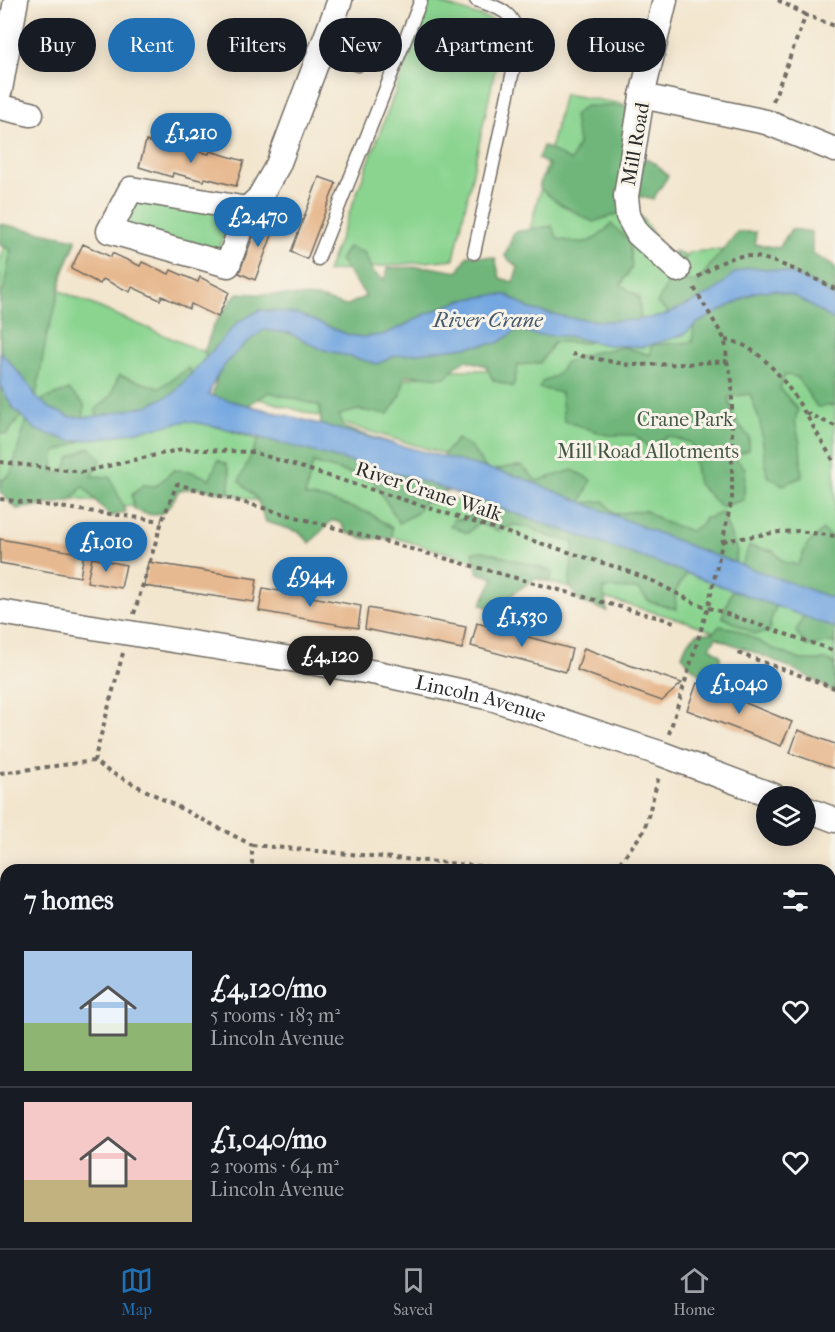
<!DOCTYPE html>
<html lang="en">
<head>
<meta charset="utf-8">
<style>
  :root { --surface:#171b24; --page:#20242c; --text:#f1f3f6; --muted:#9ea1a6; --line:#363941; --accent:#1f6fb2 }
  body { margin:0; font-family:"IM FELL French Canon",serif; background:var(--page); color:var(--text); height:100vh; display:flex; flex-direction:column; font-size:22px; white-space:nowrap }
  * { box-sizing:border-box; margin:0 }
  p { font-size:20px; color:var(--muted) }
  .icon { flex:none; width:33px; height:33px; fill:none; stroke:currentColor; stroke-width:2; stroke-linecap:round; stroke-linejoin:round }
  .map { position:relative; flex:1; overflow:hidden }
  .side { position:absolute; left:0px; top:864px; width:836px; height:384px; display:flex; flex-direction:column; background:var(--surface); border-radius:18px 18px 0 0; box-shadow:0 3px 15px #0003 }
  .side>* { flex:none }
  .guide { position:absolute; left:18px; top:18px; width:800px; height:54px; display:flex; gap:12px }
  .tools { position:absolute; left:756px; top:786px; display:grid; gap:12px }
  .tools a { display:grid; place-items:center; width:60px; height:60px; border-radius:50%; background:var(--surface); box-shadow:0 3px 15px #0003; font-size:30px }
  .price { position:absolute; translate:-50% -51px; padding:0 14px; border-radius:21px; background:var(--accent); color:#fff; font-size:20px; line-height:39px; filter:drop-shadow(0 2px 3px #0008) }
  .price::after { content:''; position:absolute; left:50%; top:36px; width:18px; height:14px; margin-left:-9px; background:inherit; clip-path:polygon(0 0,100% 0,50% 100%) }
  .price.selected { background:#222; color:#fff }
  ul { padding:0; list-style:none }
  li { display:flex; align-items:center; gap:18px; height:150px; padding:0 24px }
  li+li { border-top:2px solid var(--line) }
  li span { display:grid; place-items:center; flex:none; width:168px; height:120px; border-radius:0px; color:#555 }
  li>.icon { margin-inline-start:auto }
  span .icon { width:72px; height:72px; fill:#fffc; stroke-width:1 }
  li b { font-size:26px }
  h2 { display:flex; justify-content:space-between; align-items:center; height:72px; padding:0 24px; font-size:26px }
  .chip { padding:0 21px; border-radius:27px; background:var(--surface); box-shadow:0 3px 15px #0003; font-size:21px; line-height:54px }
  .chip.selected { background:var(--accent); color:#fff }
  .tabs { display:flex; justify-content:space-around; align-items:center; height:84px; border-top:2px solid var(--line); background:var(--surface); font-size:16px; color:var(--muted) }
  .tabs a { display:grid; justify-items:center; gap:3px }
  .tabs .selected { color:var(--accent) }
  .map>svg:first-child { display:block }
  .green { fill:#8ad490; stroke:#5a805e; stroke-width:1.5 }
  .forest { fill:#6fb67a; stroke:#4d7052; stroke-width:1.5 }
  .water { fill:#75a7e1; stroke:#506986; stroke-width:1.5 }
  .building { fill:#e7b990 }
  .lines { fill:none; stroke-linecap:round; stroke-linejoin:round }
  .service-casing { stroke:#716c64; stroke-width:15 }
  .minor-casing { stroke:#716c64; stroke-width:27 }
  .path { stroke:#716c64; stroke-width:4; stroke-dasharray:4.5 4.5; stroke-linecap:butt }
  .service { stroke:#fff; stroke-width:12 }
  .minor { stroke:#fff; stroke-width:24 }
  .labels { text-anchor:middle; stroke-width:6; stroke-linejoin:round; paint-order:stroke }
  .street-label { font-size:20px; fill:#2b2b2b; stroke:#f7f3e8 }
  .park-label { font-size:20px; fill:#435544; stroke:#f7f3e8 }
  .water-label { font-size:21px; font-style:italic; fill:#45566b; stroke:#f7f3e8 }
</style>
</head>
<body>
<div class="map">
<svg width="835" height="1248" viewBox="0 0 835 1248">
  <rect width="100%" height="100%" fill="#f7f3e8"/>
  <filter id="ink" filterUnits="userSpaceOnUse"><feTurbulence type="fractalNoise" baseFrequency=".0167" numOctaves="2"/><feDisplacementMap in="SourceGraphic" scale="12" xChannelSelector="R" yChannelSelector="G"/><feConvolveMatrix kernelMatrix="1 2 1 2 8 2 1 2 1" color-interpolation-filters="sRGB"/></filter>
  <filter id="wash" filterUnits="userSpaceOnUse"><feTurbulence type="fractalNoise" baseFrequency=".008" numOctaves="4" result="noise"/><feDisplacementMap in="SourceGraphic" scale="24" xChannelSelector="R" yChannelSelector="G"/><feGaussianBlur stdDeviation="1.35" result="paint"/><feColorMatrix in="noise" values="0 0 0 0 0 0 0 0 0 0 0 0 0 0 0 0 0 1.4 0 .05"/><feComposite in="paint" operator="in"/></filter>
  <g filter="url(#wash)">
    <rect width="100%" height="100%" fill="#f3e6cf"/>
    <g class="green">
      <path d="M430 0 505 24 454 259 327 272Z"/>
      <path d="M564 94 641 107 626 196 678 269 690 252 754 247 835 280V678L688 622 361 528 174 479 158 510 0 489V263L7 227 76 242 56 289 201 351 214 348 174 393 148 406 463 502 472 462 264 400 226 393 403 380 443 370H495Z"/>
      <path d="M139 202 220 212 228 224 218 253 131 232 125 221 132 206Z"/>
      <rect x="414" y="1242" width="175" height="6"/>
    </g>
    <g class="forest">
      <path d="M585 106H622L644 113 641 156 656 164 668 176 653 199 631 195 630 210 593 222 560 204 539 188 542 177 546 175 550 165 538 159 543 146 571 161 578 144 574 115Z"/>
      <path d="M0 224 76 239 63 273 54 313 47 334 36 397 7 434 0 433V295L4 289 11 250 0 245Z"/>
      <path d="M611 224 629 240 632 267 621 285 639 297 641 322 586 343 554 342 540 363 518 365 513 387 493 380 486 366 466 360 454 368 446 377C431 379 419 374 405 376L401 395 388 414 358 410 339 415 345 428 440 459 457 439 470 446 489 472 507 467 522 466 537 481 573 470 591 480 581 503 604 501 614 514 645 510 664 522 691 531 703 523 704 519 722 513 737 551 734 567 460 492 444 491 437 504 423 502 417 513 399 523 373 480 313 463 305 496 325 499 369 513 392 528V538L366 539 347 533 341 523 332 520 310 543 299 532 266 522 257 499 239 481 258 440 277 417 321 426 320 406 269 392 245 407 212 397 220 365 204 353 213 326 237 293 317 297 346 306 366 296 340 260 348 247 365 253 372 271 384 280 388 268 429 267 458 272 468 255 495 258 500 278 513 282 518 268 505 256 514 232 552 226 558 239C585 244 592 246 611 224Z"/>
      <path d="M791 229 812 232V254L835 267V405L817 407 797 377 785 375 780 388 798 410 795 421 800 443 802 477 783 485 767 476 760 422 750 394 728 397 734 418 749 437V450L732 456 745 468 744 500 721 507 698 484 691 443 668 436 649 447 635 435H607L564 421 561 393 539 388 543 381 557 375 566 362 594 352 624 347 650 355 651 345 692 342 694 326 674 317 657 303 672 275 674 251 686 255 679 279 698 282C710 263 725 250 737 232H756L755 244 779 248Z"/>
      <path d="M189 368 194 380 172 400 98 430 96 409 111 396 119 375 159 388Z"/>
      <path d="M69 390 84 404 83 440 54 453 53 472 63 473 70 457 90 447 101 460 92 476 110 477 126 512 110 517 83 486 71 501 17 509 0 492 1 481 11 473 26 421 44 399Z"/>
      <path d="M218 460 226 464 230 474 229 494 197 488 179 490C167 513 160 522 134 509L132 495 143 485 156 486 174 470 190 471 210 479Z"/>
      <path d="M488 506 504 509 688 572 675 592 676 609 650 602 637 589 603 588 607 611 579 601 569 584 574 542 550 537 529 527 513 525 499 531 478 523 468 533 450 526 454 519 463 520 476 510Z"/>
      <path d="M823 530 835 540V645L833 642 806 646 796 632 813 594C781 601 774 596 769 632L755 634 722 617 749 546 773 551 784 562 798 565 807 545Z"/>
      <path d="M484 551 552 571 551 580 536 578 514 593 498 614 481 604 494 578 478 573 473 552Z"/>
      <path d="M720 626 736 629 769 647 801 660H826L835 664V693C801 670 764 655 726 642L716 637 710 647 721 656 718 668 703 676 689 665 682 655 687 643 698 633H712Z"/>
    </g>
    <path class="water" d="M747 268C784 267 805 277 835 297V321L795 296 774 290 755 292 698 323 683 335 643 347 607 345 568 336 535 335 519 329 498 343 395 356 377 364 321 349 289 333 264 330C243 344 215 369 209 395L520 477 695 548 835 599V628L675 569 413 478 219 427 187 421 99 439 70 441 36 430 13 408 0 386V351L31 387 36 397 50 408 70 417H92L147 406 174 393 238 322 260 310 298 314 349 335 363 337 382 335 401 327 428 313 462 300 494 295H507L530 309 570 318 604 321 635 320 662 316 691 303 716 290 733 274Z"/>
    <g id="blocks">
      <g class="building">
        <path d="M146 141 176 149 177 146 209 154 210 151 244 161 236 186 205 178 204 181 173 173 172 177 139 167Z"/>
        <path d="M319 177 336 183 307 259 291 252Z"/>
        <path d="M261 216 277 222 255 280 239 273Z"/>
        <path d="M83 244 111 257 112 253 140 266 142 262 169 274 171 270 198 282 200 277 229 292 218 317 191 304 189 309 162 296 160 300 132 287 130 292 103 279 100 284 71 269Z"/>
        <path d="M0 539 84 554 80 577 0 563Z"/>
        <path d="M92 558 126 565 121 588 87 582Z"/>
        <path d="M148 562 257 579 254 602 144 586Z"/>
        <path d="M263 588 361 606 358 628 259 611Z"/>
        <path d="M368 608 466 627 462 649 365 629Z"/>
        <path d="M477 623 572 649 566 672 471 646Z"/>
        <path d="M584 648 632 666 682 683 662 701 623 687 577 670Z"/>
        <path d="M697 683 792 722 781 746 687 710Z"/>
        <path d="M798 730 835 744V769L790 753Z"/>
      </g>
    </g>
  </g>
  <g filter="url(#ink)">
    <use href="#blocks" fill-opacity="0" stroke="#716c64" stroke-width="1.5"/>
    <g class="lines">
      <g class="service-casing">
        <g id="service">
          <path d="M321 53 358 65"/>
          <path d="M474 253 519 43C516 13 503 9 476 0"/>
          <path d="M318 259 421 0"/>
          <path d="M42 1248V1242"/>
        </g>
      </g>
      <g class="minor-casing">
        <g id="minor">
          <path d="M665 0 642 96 626 196 628 216 638 234 678 270"/>
          <path d="M0 90 16 0"/>
          <path d="M642 96 766 122 835 150"/>
          <path d="M0 107 31 114"/>
          <path d="M247 209 131 189 109 231 228 265 247 209 259 198 278 165 340 0"/>
          <path id="s1" d="M0 612 377 673 491 698 662 754 774 796"/>
          <path d="M806 809 835 820"/>
          <path d="M0 1045H6"/>
          <path d="M830 1060 835 1061"/>
        </g>
      </g>
      <g class="path">
        <path d="M778 0 806 15"/>
        <path d="M773 101 806 15 835 26"/>
        <path d="M698 277C711 268 727 257 743 256 766 254 814 278 835 289"/>
        <path d="M725 340C730 341 737 342 743 345 785 366 810 425 835 463"/>
        <path d="M572 354 629 365 687 364 727 361"/>
        <path d="M806 413 835 426"/>
        <path d="M0 462 82 472 182 449 253 452 622 569 655 582 695 603 835 651"/>
        <path d="M0 499 162 521"/>
        <path d="M723 541 779 532 798 531 835 536"/>
        <path d="M134 614 162 521 177 484 678 623"/>
        <path d="M123 653 94 761 108 771 252 845V870"/>
        <path d="M738 653 835 688"/>
        <path d="M669 734 708 607 732 498V381L727 361 725 340 693 286"/>
        <path d="M0 773 94 761"/>
        <path d="M252 845 491 867 500 870"/>
        <path d="M614 870 644 831 659 776"/>
        <path d="M830 944 835 945"/>
        <path d="M830 1190 835 1191"/>
        <path d="M407 1242V1248"/>
        <path d="M468 1242V1248"/>
        <path d="M593 1242V1248"/>
      </g>
      <use href="#service" class="service"/>
      <use href="#minor" class="minor"/>
    </g>
  </g>
  <g class="labels">
    <g class="street-label">
      <text transform="translate(635 144) rotate(-80)" y="7">Mill Road</text>
      <text transform="translate(429 491) rotate(18)" y="7">River Crane Walk</text>
      <text dy="7" stroke="none"><textPath href="#s1" startOffset="489">Lincoln Avenue</textPath></text>
    </g>
    <g class="park-label">
      <text x="685" y="426">Crane Park</text>
      <text x="648" y="458">Mill Road Allotments</text>
    </g>
    <g class="water-label">
      <text x="488" y="327">River Crane</text>
    </g>
  </g>
</svg>
<div class="tools">
<a><svg class="icon" aria-label="layers" viewBox="0 0 24 24"><path d="M12 4l9 5-9 5-9-5zM3 14l9 5 9-5"/></svg></a>
</div>
<b class="price" style="left:191px;top:164px">£1,210</b>
<b class="price" style="left:258px;top:248px">£2,470</b>
<b class="price" style="left:106px;top:573px">£1,010</b>
<b class="price" style="left:310px;top:608px">£944</b>
<b class="price" style="left:522px;top:648px">£1,530</b>
<b class="price selected" style="left:330px;top:687px">£4,120</b>
<b class="price" style="left:739px;top:715px">£1,040</b>
<div class="guide">
<a class="chip">Buy</a>
<a class="chip selected">Rent</a>
<a class="chip">Filters</a>
<a class="chip">New</a>
<a class="chip">Apartment</a>
<a class="chip">House</a>
</div>
<section class="side">
<h2>7 homes<svg class="icon" aria-label="filters" viewBox="0 0 24 24"><path d="M4 7h16M4 17h16"/><circle cx="9" cy="7" r="2"/><circle cx="15" cy="17" r="2"/></svg></h2>
<ul>
<li><span style="background:linear-gradient(#a9c7e8 60%,#8fb573 0)"><svg class="icon" aria-label="home" viewBox="0 0 24 24"><path d="M3 11l9-7 9 7M6 9v11h12V9"/></svg></span><div><b>£4,120/mo</b><p>5 rooms · 183 m²</p><p>Lincoln Avenue</p></div><svg class="icon" aria-label="heart" viewBox="0 0 24 24"><path d="M12 20l-8-8c-3-5 5-10 8-4 3-6 11-1 8 4z"/></svg></li>
<li><span style="background:linear-gradient(#f6c9c9 65%,#c2b280 0)"><svg class="icon" aria-label="home" viewBox="0 0 24 24"><path d="M3 11l9-7 9 7M6 9v11h12V9"/></svg></span><div><b>£1,040/mo</b><p>2 rooms · 64 m²</p><p>Lincoln Avenue</p></div><svg class="icon" aria-label="heart" viewBox="0 0 24 24"><path d="M12 20l-8-8c-3-5 5-10 8-4 3-6 11-1 8 4z"/></svg></li>
</ul>
</section>
</div>
<nav class="tabs">
<a class="selected"><svg class="icon" aria-label="map" viewBox="0 0 24 24"><path d="M3 6l6-2 6 2 6-2v14l-6 2-6-2-6 2zM9 4v14M15 6v14"/></svg>Map</a>
<a><svg class="icon" aria-label="saved" viewBox="0 0 24 24"><path d="M7 4h10v16l-5-4-5 4z"/></svg>Saved</a>
<a><svg class="icon" aria-label="home" viewBox="0 0 24 24"><path d="M3 11l9-7 9 7M6 9v11h12V9"/></svg>Home</a>
</nav>
</body>
</html>
